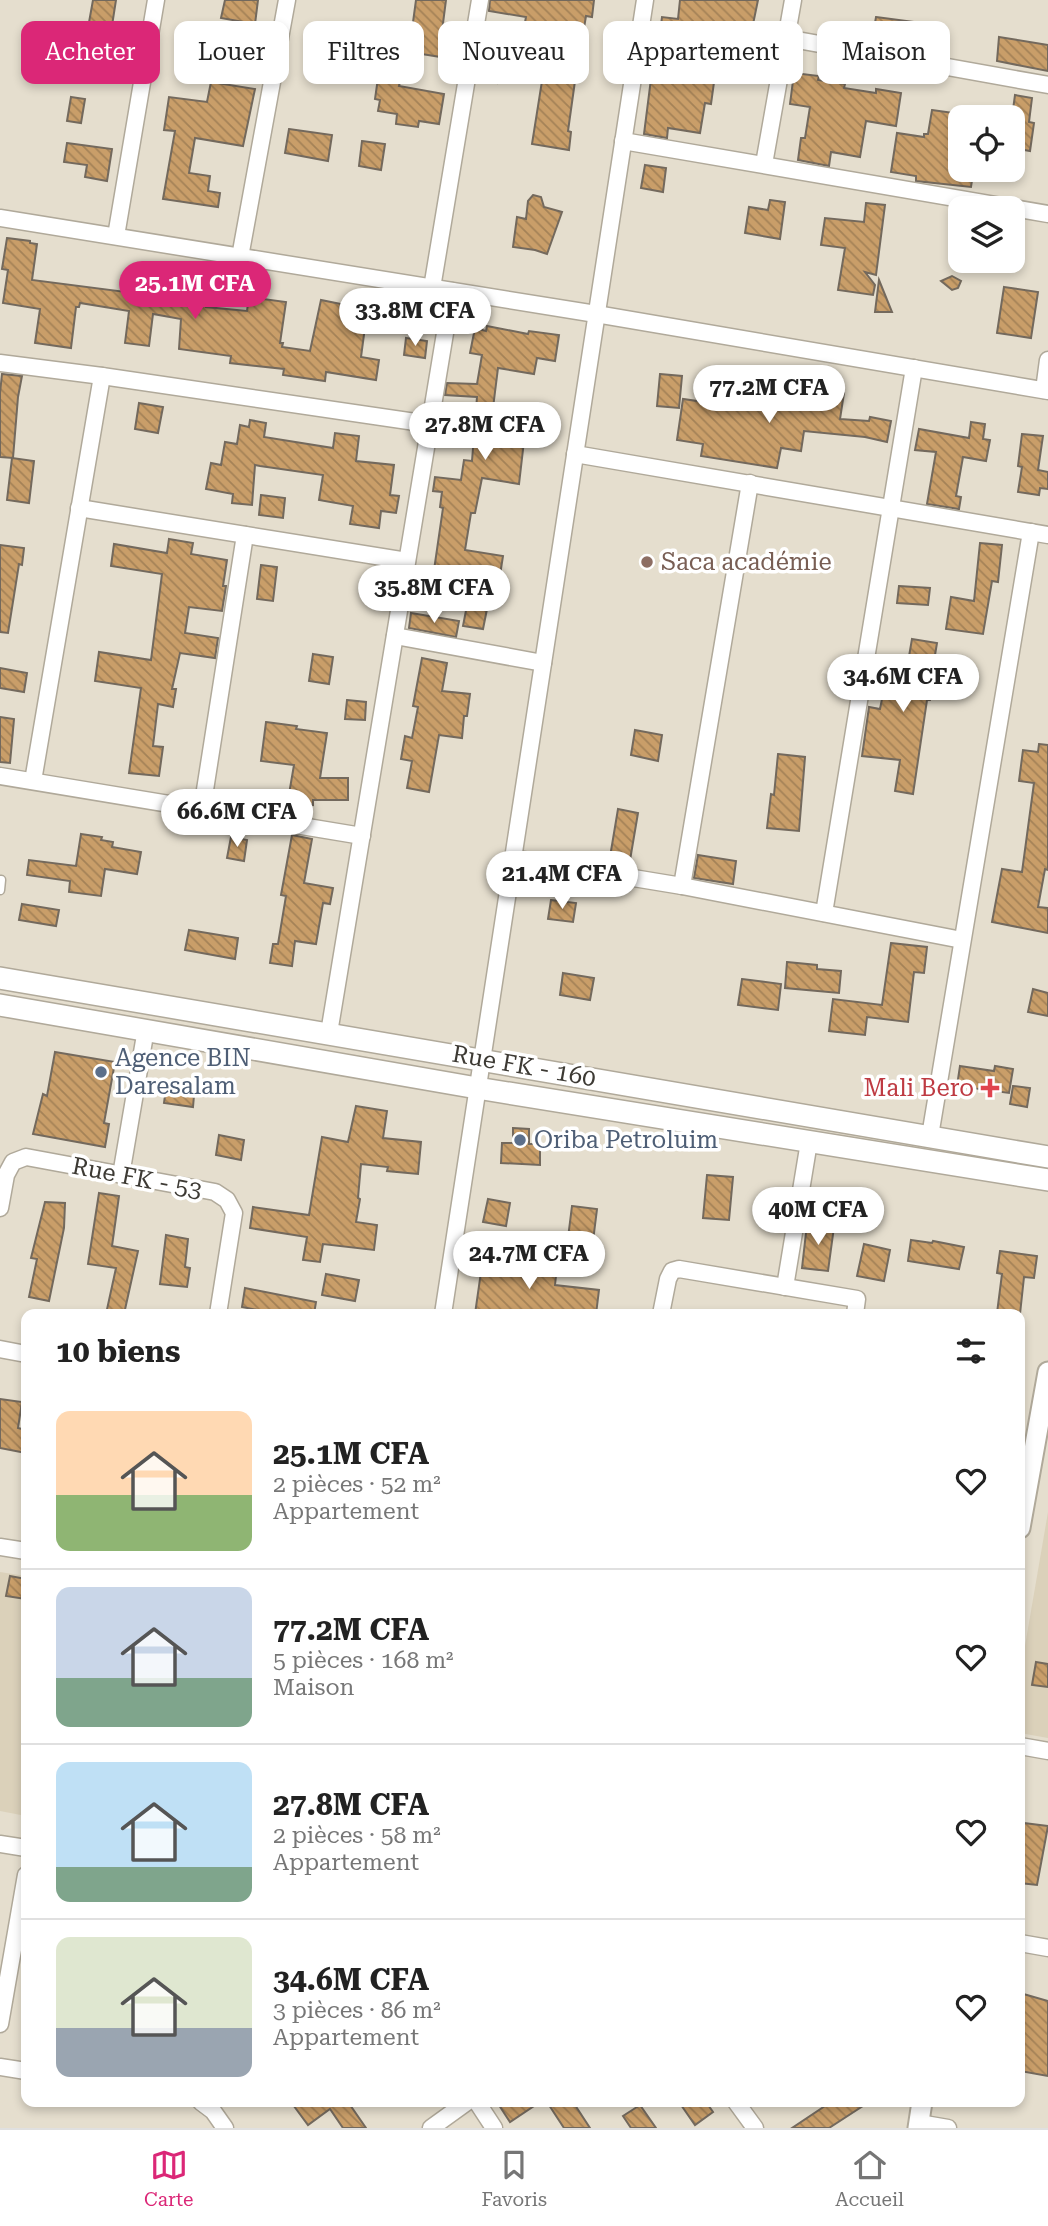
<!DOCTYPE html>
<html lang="fr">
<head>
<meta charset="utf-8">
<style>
  :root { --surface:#fff; --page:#f2f2f2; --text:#222; --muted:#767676; --line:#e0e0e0; --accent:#db2777 }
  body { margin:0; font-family:"Roboto Serif",serif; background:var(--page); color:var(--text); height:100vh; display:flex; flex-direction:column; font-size:26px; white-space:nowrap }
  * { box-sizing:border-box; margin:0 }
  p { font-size:23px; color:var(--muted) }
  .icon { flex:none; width:38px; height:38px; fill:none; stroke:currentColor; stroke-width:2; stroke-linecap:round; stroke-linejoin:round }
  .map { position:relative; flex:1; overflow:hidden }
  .details { position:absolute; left:21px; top:1309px; width:1004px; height:798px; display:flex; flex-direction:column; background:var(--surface); border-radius:14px; box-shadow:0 4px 10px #0003 }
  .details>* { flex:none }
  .hud { position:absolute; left:21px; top:21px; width:1006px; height:63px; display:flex; gap:14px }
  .fabs { position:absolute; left:948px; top:105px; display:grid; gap:14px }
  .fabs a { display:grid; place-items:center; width:77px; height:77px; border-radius:14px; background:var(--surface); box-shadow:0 4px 10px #0003; font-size:35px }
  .price { position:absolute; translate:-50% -60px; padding:0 16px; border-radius:24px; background:#fff; color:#222; font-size:23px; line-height:46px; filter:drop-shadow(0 2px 4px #0008) }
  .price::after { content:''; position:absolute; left:50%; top:42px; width:21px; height:16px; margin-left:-10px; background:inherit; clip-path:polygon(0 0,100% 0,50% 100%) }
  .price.active { background:var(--accent); color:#fff }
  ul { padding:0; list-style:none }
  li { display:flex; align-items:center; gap:21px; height:175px; padding:0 35px }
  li+li { border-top:2px solid var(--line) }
  li span { display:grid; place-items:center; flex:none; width:196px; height:140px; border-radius:14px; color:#555 }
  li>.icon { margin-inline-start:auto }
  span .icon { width:84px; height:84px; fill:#fffc; stroke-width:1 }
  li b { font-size:30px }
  h2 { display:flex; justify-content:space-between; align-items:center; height:84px; padding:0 35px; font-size:30px }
  .chip { padding:0 24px; border-radius:14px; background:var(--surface); box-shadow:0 4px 10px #0003; font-size:24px; line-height:63px }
  .chip.active { background:var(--accent); color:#fff }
  .tab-bar { display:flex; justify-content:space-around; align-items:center; height:98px; border-top:2px solid var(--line); background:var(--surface); font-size:19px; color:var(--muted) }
  .tab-bar a { display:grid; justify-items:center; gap:4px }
  .tab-bar .active { color:var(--accent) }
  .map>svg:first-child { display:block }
  .built { fill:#dbd1ba }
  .building { fill:url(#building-back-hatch); stroke:#73695d; stroke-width:2 }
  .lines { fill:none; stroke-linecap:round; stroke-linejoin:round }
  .service-casing { stroke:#b0a99a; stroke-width:11 }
  .minor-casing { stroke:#b0a99a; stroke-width:19 }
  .tertiary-casing { stroke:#b0a99a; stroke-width:23 }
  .secondary-casing { stroke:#b0a99a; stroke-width:24 }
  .service { stroke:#fff; stroke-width:8 }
  .minor { stroke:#fff; stroke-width:16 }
  .tertiary { stroke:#fff; stroke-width:19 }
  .secondary { stroke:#fff; stroke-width:21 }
  .education-dot { fill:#8d6e63; stroke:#fff; stroke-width:2.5 }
  .service-dot { fill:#5c6f8a; stroke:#fff; stroke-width:2.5 }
  .health-dot { fill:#e0444e; stroke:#fff; stroke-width:2.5 }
  .labels { text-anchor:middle; stroke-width:7; stroke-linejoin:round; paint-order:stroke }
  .education-label { font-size:24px; fill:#785e54; stroke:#fff; text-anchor:start }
  .service-label { font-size:24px; fill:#4e5e75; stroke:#fff; text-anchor:start }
  .street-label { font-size:24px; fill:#3d3a34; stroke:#fff }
  .health-label { font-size:24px; fill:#be3a42; stroke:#fff; text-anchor:end }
</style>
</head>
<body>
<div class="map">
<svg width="1048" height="2128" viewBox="0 0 1048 2128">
  <defs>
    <pattern id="building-back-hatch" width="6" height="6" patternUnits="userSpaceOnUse" patternTransform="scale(1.75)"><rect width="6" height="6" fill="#c99e69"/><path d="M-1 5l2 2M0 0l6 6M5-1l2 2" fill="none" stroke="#a48257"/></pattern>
  </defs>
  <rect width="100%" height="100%" fill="#e5dece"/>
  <g class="built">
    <path d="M1048 1512V1738L1020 1733V1675Z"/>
    <path d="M0 1572 26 1576V1816L0 1811Z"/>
  </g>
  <g class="building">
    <path d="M93 0H116L111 32H107L103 59 83 56Z"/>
    <path d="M225 0H258L255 24 221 18Z"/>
    <path d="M416 0H446L442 31 457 34 453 59 409 52Z"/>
    <path d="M490 0H594L592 17 586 16 575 81 568 131 571 132 569 150 532 144 549 37 523 33 526 17 489 11Z"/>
    <path d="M680 0H758L751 34 719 28 712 75H715L711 104 705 103 700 133 668 128 667 138 644 134 653 63 656 64 662 17 678 19Z"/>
    <path d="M876 17 945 26 941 51 872 40Z"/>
    <path d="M999 37 1048 45V71L997 61Z"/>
    <path d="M499 66 507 69 509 74 505 80 498 83 494 73Z"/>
    <path d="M794 73 819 76 818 80 845 84 844 88 876 93V89L901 93 896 126 866 121 860 157 831 152 829 166 798 160 801 138H805L810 107 790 104Z"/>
    <path d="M378 78 400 82 399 86 444 94 439 124 419 121 418 127 396 124 397 114 378 111 380 100 375 99Z"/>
    <path d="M211 82 255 89 243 146 195 138 189 173 210 176 208 191 220 193 218 207 163 199 175 131 164 130 169 97 207 102Z"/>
    <path d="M1015 95 1032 98 1029 122 1034 123 1030 151 1013 148 1012 117Z"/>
    <path d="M71 97 85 99 81 123 67 121Z"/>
    <path d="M932 110 961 114V172L973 174 971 187 916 181V176L891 172 897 133 924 137V134H928Z"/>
    <path d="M289 129 332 135 328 161 285 153Z"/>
    <path d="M362 141 385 144 381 170 359 166Z"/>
    <path d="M67 143 112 149 107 181 85 177 87 165 64 162Z"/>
    <path d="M645 165 666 168 663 192 641 188Z"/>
    <path d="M533 195 541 197 544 207 562 212 547 254 535 250 513 247 517 217 526 219 528 201Z"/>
    <path d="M770 200 785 202 780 239 745 233 749 207 768 210Z"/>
    <path d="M866 203 885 205 876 275 865 272 875 285 873 295 838 290 845 248 821 245 825 218 864 222Z"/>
    <path d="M7 238 30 241V243L37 244 32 280 133 293 135 278 184 284V290L209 296 206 307 247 311 249 297 286 302 280 343H283L282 347 310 351 321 300 341 304 340 308 367 312 361 357 379 360 376 380 326 372 325 381 283 375 284 369 230 363 231 356 179 349 181 319 153 314 149 346 125 343 129 311 80 303 79 307H76L71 348 35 343 40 309 3 303 8 270 2 269Z"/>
    <path d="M952 276 961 281 958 288 952 290 941 281Z"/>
    <path d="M879 280 892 312H875Z"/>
    <path d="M1004 287 1038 292 1031 338 997 333Z"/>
    <path d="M487 326 528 334 529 331 559 335 555 361 537 358 534 374 498 368 493 408H495V411L533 417 529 442 524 441 519 484 482 478 475 513H471L465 550 503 556 500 575 494 574 483 629 463 626 470 590 432 584 443 508 440 507 442 492 433 491 435 477 461 480 464 460 472 461 477 397 445 395 447 383 477 384 482 355 470 353 475 328 486 331Z"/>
    <path d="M406 338 427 341 425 358 404 355Z"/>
    <path d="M2 374 22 376 18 397 13 458 0 457V393Z"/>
    <path d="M660 374 682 376 679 408 657 406Z"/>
    <path d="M795 386 844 393 840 419 869 421 870 417 891 421 887 442 865 437 804 431 801 451 781 448 777 468 701 456 703 444 677 440 683 399 711 403 712 396 749 401 750 394 793 400Z"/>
    <path d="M139 403 163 407 158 433 135 429Z"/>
    <path d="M250 420 266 423 264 437 333 448 335 433 359 436 356 461 394 465 390 495 399 496 396 513 381 511 379 528 350 524 353 506 319 500 323 475 260 466 255 465 252 505 232 503 233 494 206 489 211 463 221 465 225 442 237 444 240 425 249 427Z"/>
    <path d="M971 422 985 424 983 439 990 440 986 461 963 457 956 496 961 497 959 509 927 504 936 452 915 450 919 429 969 438Z"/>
    <path d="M1022 434 1043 436 1038 470 1048 472V489L1040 488 1039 495 1018 492 1022 467 1018 466Z"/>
    <path d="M12 458 34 461 29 503 7 500Z"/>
    <path d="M261 495 285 498 283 518 259 515Z"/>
    <path d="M169 539 193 543 191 554 227 560 223 586H226L222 611 189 607 185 633 218 638 215 658 180 653 172 689H176L173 707 158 704 153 746 163 747 159 776 129 773 141 688 95 681 99 652 151 660 162 574 111 566 114 544 167 553Z"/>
    <path d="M980 543 1002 545 998 582 992 581 983 634 946 629 951 597 974 601Z"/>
    <path d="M0 545 24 548 22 565 19 564 8 633 0 632Z"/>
    <path d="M261 565 277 567 273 601 257 599Z"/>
    <path d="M899 586 930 588 928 605 897 603Z"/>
    <path d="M411 613 459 621 456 637 409 628Z"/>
    <path d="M912 639 937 643 932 673 935 674 930 700H927L913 794 895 791 900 760 862 756 869 707 880 709 889 664 907 668Z"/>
    <path d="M313 654 333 657 329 684 309 681Z"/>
    <path d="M422 658 447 663 442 691 470 694 467 716H464L462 738 439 735 429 792 407 788 412 761 401 759 405 736 412 738 418 707 413 706Z"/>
    <path d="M0 668 27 673 24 692 0 688Z"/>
    <path d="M347 700 366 702 365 720 345 719Z"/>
    <path d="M0 717 14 719 10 763 0 762Z"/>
    <path d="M266 722 297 726 296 729 327 733 320 778H348V800H313V805L288 800 294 765 261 761Z"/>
    <path d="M635 730 662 735 658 761 631 755Z"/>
    <path d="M1039 744 1048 745V870L1045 869 1038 907 1048 908V933L992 922 1002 869 1022 872 1034 783 1019 781 1023 750 1038 752Z"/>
    <path d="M778 754 805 757 799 831 767 828 771 794 774 795Z"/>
    <path d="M618 809 638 813 629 866 609 863Z"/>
    <path d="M81 834 102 837 101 840 113 842 112 847 141 852 137 874 105 869 101 896 69 892 70 881 27 875 29 860 76 866Z"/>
    <path d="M292 835 312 839 304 883 333 888 330 904 323 903 316 944 295 941 292 966 270 963 273 944H278L286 896 281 895Z"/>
    <path d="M231 837 247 840 244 861 227 858Z"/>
    <path d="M698 855 736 861 733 884 694 878Z"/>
    <path d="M551 900 576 903 573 922 548 919Z"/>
    <path d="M22 904 59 910 56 926 19 920Z"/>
    <path d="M189 930 238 938 235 959 185 950Z"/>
    <path d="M891 943 927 947 924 973 914 972 908 1022 867 1017 865 1035 829 1031 833 999 882 1005Z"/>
    <path d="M787 962 817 965V969L841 971 839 993 785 988Z"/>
    <path d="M563 973 594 978 590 1000 560 995Z"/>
    <path d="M742 979 781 984 778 1010 738 1005Z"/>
    <path d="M1033 989 1048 993V1016L1028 1012Z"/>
    <path d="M55 1052 115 1062 104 1123 109 1124 105 1147 33 1134 43 1094 47 1096Z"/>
    <path d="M960 1066 994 1071 995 1066 1013 1069 1009 1093 957 1086Z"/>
    <path d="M167 1081 195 1084 193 1107 164 1103Z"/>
    <path d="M1013 1086 1030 1088 1027 1107 1010 1104Z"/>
    <path d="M356 1106 387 1111 383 1138 421 1142 418 1174 387 1171 388 1167 361 1164 358 1198 360 1199 356 1222 377 1225 374 1250 323 1244 320 1262 303 1260 307 1237 250 1228 253 1207 309 1215 322 1137 348 1142Z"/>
    <path d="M513 1128 529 1129V1144H540V1165L501 1163 502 1143H513Z"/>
    <path d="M219 1135 244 1140 241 1160 216 1155Z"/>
    <path d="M707 1175 733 1177 729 1220 703 1218Z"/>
    <path d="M99 1193 119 1196 112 1246 138 1251 124 1314H106L116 1268 88 1264Z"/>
    <path d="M488 1199 510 1203 506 1226 483 1222Z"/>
    <path d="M45 1202 65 1203 64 1228 49 1301 29 1297 37 1259 31 1258Z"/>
    <path d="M572 1206 597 1209 591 1257 566 1254Z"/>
    <path d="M807 1224 834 1227 828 1271 802 1268Z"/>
    <path d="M166 1235 188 1239 185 1267 190 1268 187 1287 160 1284Z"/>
    <path d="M911 1240 932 1243 933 1241 964 1247 959 1269 908 1261Z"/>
    <path d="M864 1244 890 1250 884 1281 857 1276Z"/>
    <path d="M1000 1251 1037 1256 1034 1278 1024 1277 1020 1314 997 1313 1002 1274 997 1273Z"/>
    <path d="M483 1258 557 1267 555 1285 599 1290 596 1314H475Z"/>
    <path d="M326 1274 359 1280 355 1301 322 1295Z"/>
    <path d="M245 1288 316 1302 314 1314H278L242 1307Z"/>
    <path d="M0 1399 22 1402 18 1428 26 1430V1453L0 1448Z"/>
    <path d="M10 1576 26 1579V1599L6 1596Z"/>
    <path d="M1036 1662 1048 1664V1687L1032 1685Z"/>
    <path d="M1024 1823 1048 1826 1037 1885 1020 1883V1849L1022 1850Z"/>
    <path d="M1020 1993 1048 2001V2076L1020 2071Z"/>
    <path d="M291 2102H348L366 2128H343L330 2109 308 2125Z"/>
    <path d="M497 2102H540L510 2122Z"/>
    <path d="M547 2102H573L590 2128H564Z"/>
    <path d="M679 2102H706L713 2112 695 2125Z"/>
    <path d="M831 2102H869L829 2128H792Z"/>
    <path d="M640 2105 656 2128H631L623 2116Z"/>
  </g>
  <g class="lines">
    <g class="service-casing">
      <path id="service" d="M0 890 1 880"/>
    </g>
    <g class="minor-casing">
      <g id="minor">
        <path d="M786 38 1048 85"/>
        <path d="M623 141 1048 214"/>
        <path d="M764 164 793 0"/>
        <path d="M0 218 596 314 1048 391"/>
        <path d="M116 236 156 0"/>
        <path d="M240 257 287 0"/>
        <path d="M432 288 480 0"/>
        <path d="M0 363 102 376 429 424"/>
        <path d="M1044 390 1048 360"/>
        <path d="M575 454 1048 535"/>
        <path d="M79 508 407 561"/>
        <path d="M395 636 543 663"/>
        <path d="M0 776 362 836"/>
        <path d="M33 781 102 376"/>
        <path d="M202 809 245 535"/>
        <path d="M512 858 682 886 962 940"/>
        <path d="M682 886 750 483"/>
        <path d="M824 913 914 368"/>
        <path d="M329 1033 452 291"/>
        <path d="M930 1136 1031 532"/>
        <path d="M121 1175 146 1029"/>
        <path d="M0 1208 6 1175 13 1162 26 1157 215 1192 227 1200 234 1213 218 1314"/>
        <path d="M785 1287 809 1142"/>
        <path d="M443 1314 645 0"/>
        <path d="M661 1314 668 1279 672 1271 679 1269 857 1299 855 1314"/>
        <path d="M0 1349 26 1354"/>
        <path d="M0 1547 26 1551"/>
        <path d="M1020 1746 1048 1751"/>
        <path d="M0 1844 26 1848"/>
        <path d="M1020 1943 1048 1948"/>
        <path d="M0 2024 26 1875"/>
        <path d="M0 2067 26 2071"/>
        <path d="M201 2102 213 2111 225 2128"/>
        <path d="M477 2102 494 2128"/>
        <path d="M736 2102 755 2128"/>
        <path d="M919 2123 948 2128"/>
        <path d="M431 2128 467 2102"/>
      </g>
    </g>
    <g class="tertiary-casing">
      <g id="tertiary">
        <path d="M1020 1528 1048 1372"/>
        <path d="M918 2128 922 2102"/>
      </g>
    </g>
    <g class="secondary-casing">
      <g id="secondary">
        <path d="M0 978 1048 1157"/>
        <path d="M0 1005 477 1088 1048 1180"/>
      </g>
    </g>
    <use href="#service" class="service"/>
    <use href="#minor" class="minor"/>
    <use href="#tertiary" class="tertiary"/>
    <use href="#secondary" class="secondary"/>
  </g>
  <circle class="education-dot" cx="647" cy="562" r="7"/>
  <g class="service-dot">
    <circle cx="101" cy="1072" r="7"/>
    <circle cx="520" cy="1140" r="7"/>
  </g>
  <path class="health-dot" d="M986.5 1077.5h7v7h7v7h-7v7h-7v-7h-7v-7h7z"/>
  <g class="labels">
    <g class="education-label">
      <text x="661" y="570">Saca académie</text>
    </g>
    <g class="service-label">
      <text x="115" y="1066">Agence BIN<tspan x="115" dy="28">Daresalam</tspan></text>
      <text x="534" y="1148">Oriba Petroluim</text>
    </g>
    <g class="street-label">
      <text transform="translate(524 1066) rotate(10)" y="8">Rue FK - 160</text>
      <text transform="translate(137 1178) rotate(11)" y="8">Rue FK - 53</text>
    </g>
    <g class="health-label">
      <text x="974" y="1096">Mali Bero</text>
    </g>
  </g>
</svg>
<div class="fabs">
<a><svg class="icon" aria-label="locate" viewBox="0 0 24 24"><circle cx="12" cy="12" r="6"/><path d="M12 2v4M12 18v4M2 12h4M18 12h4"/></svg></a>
<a><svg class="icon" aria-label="layers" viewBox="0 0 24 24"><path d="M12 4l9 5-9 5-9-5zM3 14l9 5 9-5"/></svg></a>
</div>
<b class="price active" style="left:195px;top:321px">25.1M CFA</b>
<b class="price" style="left:415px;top:348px">33.8M CFA</b>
<b class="price" style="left:769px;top:425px">77.2M CFA</b>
<b class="price" style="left:485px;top:462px">27.8M CFA</b>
<b class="price" style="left:434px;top:625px">35.8M CFA</b>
<b class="price" style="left:903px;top:714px">34.6M CFA</b>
<b class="price" style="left:237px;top:849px">66.6M CFA</b>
<b class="price" style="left:562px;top:911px">21.4M CFA</b>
<b class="price" style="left:818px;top:1247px">40M CFA</b>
<b class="price" style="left:529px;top:1291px">24.7M CFA</b>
<div class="hud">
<a class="chip active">Acheter</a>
<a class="chip">Louer</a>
<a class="chip">Filtres</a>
<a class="chip">Nouveau</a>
<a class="chip">Appartement</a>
<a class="chip">Maison</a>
</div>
<section class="details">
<h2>10 biens<svg class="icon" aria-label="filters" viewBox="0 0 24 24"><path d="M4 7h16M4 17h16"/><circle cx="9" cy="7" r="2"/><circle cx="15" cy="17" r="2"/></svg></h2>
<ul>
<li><span style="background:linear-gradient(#ffd9b3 60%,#8fb573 0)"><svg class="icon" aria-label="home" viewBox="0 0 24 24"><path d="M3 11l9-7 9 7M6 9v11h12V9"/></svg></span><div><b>25.1M CFA</b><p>2 pièces · 52 m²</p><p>Appartement</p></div><svg class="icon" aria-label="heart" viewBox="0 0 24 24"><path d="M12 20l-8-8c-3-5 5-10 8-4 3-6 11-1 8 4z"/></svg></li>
<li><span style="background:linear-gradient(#c9d6e8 65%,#7fa58c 0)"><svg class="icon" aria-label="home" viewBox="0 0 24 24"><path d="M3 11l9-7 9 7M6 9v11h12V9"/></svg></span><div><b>77.2M CFA</b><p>5 pièces · 168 m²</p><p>Maison</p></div><svg class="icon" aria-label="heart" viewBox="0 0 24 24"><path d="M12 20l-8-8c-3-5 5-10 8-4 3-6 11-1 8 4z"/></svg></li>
<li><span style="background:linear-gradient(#bfe0f5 75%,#7fa58c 0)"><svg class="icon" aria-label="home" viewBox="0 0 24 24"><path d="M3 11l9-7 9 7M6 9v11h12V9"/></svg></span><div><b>27.8M CFA</b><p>2 pièces · 58 m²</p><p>Appartement</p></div><svg class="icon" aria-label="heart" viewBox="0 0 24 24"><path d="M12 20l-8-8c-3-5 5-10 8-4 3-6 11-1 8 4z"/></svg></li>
<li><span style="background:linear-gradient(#dfe7d0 65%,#9aa5b1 0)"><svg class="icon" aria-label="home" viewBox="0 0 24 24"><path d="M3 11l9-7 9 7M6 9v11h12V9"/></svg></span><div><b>34.6M CFA</b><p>3 pièces · 86 m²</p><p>Appartement</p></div><svg class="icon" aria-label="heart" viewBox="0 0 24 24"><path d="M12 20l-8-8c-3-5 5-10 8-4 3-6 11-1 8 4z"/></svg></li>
</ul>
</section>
</div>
<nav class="tab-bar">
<a class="active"><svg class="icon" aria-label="map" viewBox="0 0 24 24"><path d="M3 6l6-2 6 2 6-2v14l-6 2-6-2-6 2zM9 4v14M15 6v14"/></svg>Carte</a>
<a><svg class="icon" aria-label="saved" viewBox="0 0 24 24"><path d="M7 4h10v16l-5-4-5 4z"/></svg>Favoris</a>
<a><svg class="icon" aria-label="home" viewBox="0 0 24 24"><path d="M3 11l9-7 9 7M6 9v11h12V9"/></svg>Accueil</a>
</nav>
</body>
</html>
